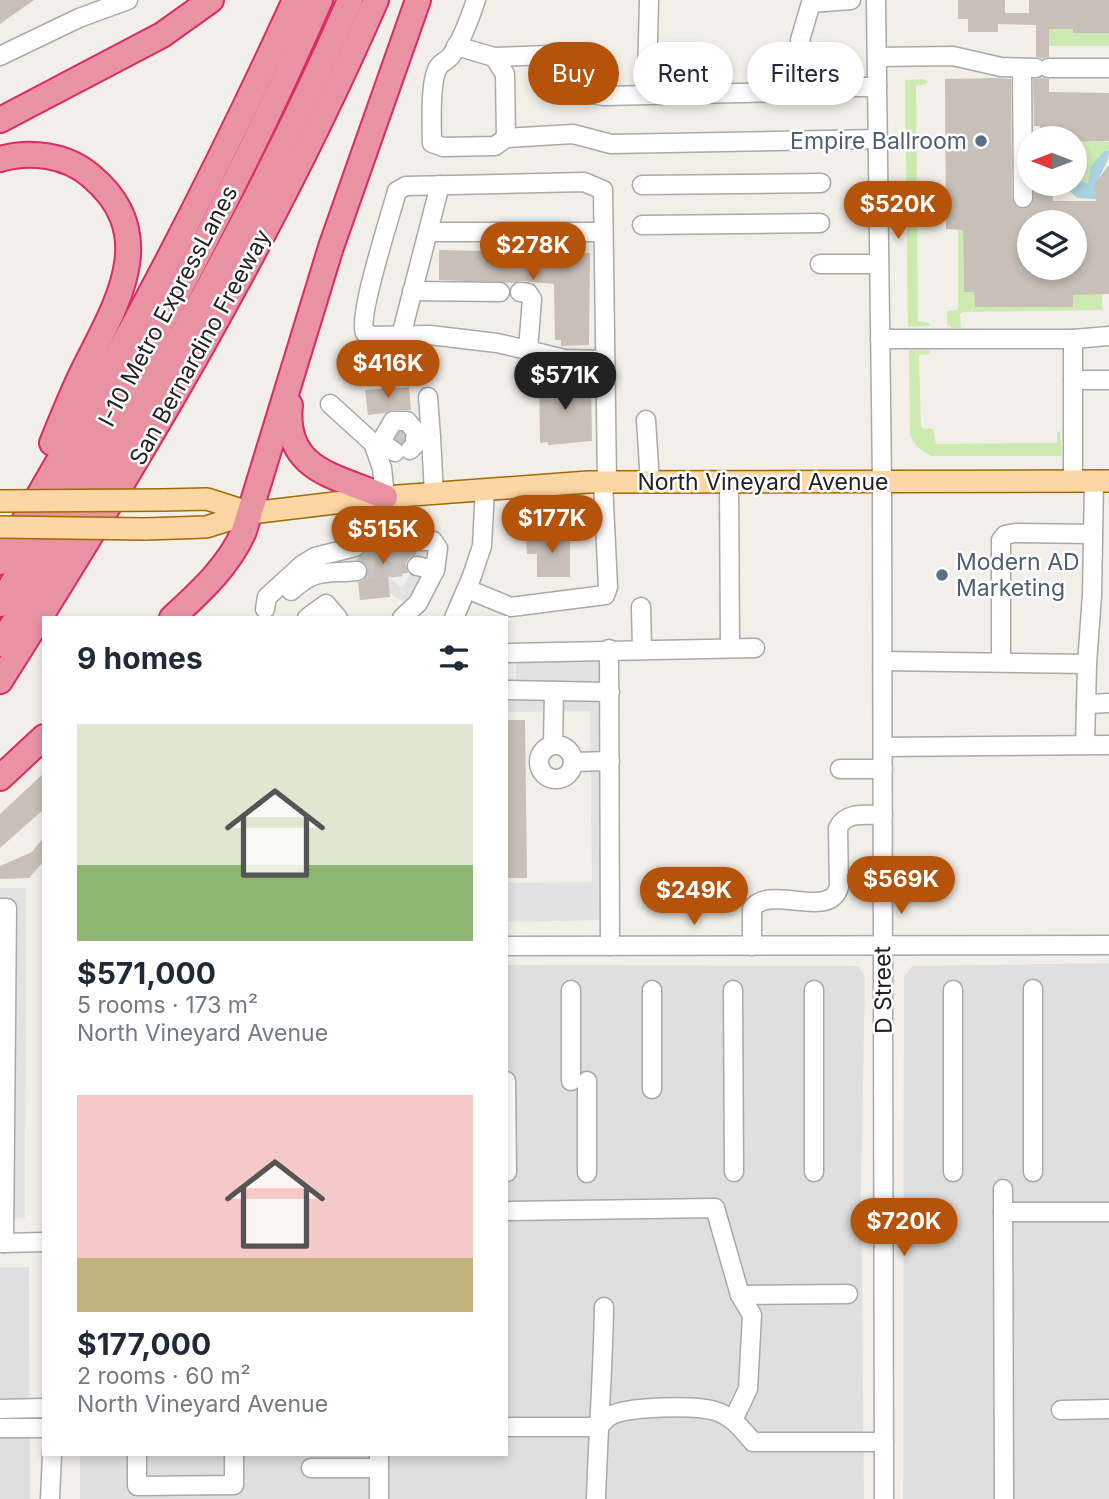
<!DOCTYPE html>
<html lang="en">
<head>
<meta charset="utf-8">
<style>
  :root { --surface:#fff; --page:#f6f6f7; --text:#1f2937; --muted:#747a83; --accent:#b45309 }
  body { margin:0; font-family:Inter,sans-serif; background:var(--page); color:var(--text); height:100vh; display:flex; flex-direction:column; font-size:26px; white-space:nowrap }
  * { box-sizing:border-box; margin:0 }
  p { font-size:23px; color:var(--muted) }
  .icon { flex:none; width:38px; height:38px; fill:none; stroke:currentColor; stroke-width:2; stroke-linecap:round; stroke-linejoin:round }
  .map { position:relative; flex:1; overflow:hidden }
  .side { position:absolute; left:42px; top:616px; width:466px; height:840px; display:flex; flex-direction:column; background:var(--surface); border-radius:0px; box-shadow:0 4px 10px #0003 }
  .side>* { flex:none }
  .top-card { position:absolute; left:528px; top:42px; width:474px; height:63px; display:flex; gap:14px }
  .needle { width:46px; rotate:270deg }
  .fabs { position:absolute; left:1017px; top:126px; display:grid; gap:14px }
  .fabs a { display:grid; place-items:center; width:70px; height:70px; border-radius:50%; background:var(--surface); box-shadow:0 4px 10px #0003; font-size:35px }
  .price { position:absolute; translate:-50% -60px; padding:0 16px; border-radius:24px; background:var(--accent); color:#fff; font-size:23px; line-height:46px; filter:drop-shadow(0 2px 4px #0008) }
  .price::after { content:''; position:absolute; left:50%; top:42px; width:21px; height:16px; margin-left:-10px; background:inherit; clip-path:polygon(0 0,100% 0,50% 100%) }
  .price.current { background:#222; color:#fff }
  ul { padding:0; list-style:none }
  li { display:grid; align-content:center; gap:14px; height:371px; padding:0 35px }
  li span { display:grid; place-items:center; height:217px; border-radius:0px; color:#555 }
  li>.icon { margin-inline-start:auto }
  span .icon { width:126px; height:126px; fill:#fffc; stroke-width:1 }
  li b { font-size:30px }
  h2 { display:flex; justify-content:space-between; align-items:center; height:84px; padding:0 35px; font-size:30px }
  .chip { padding:0 24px; border-radius:32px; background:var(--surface); box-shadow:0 4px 10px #0003; font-size:24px; line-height:63px }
  .chip.current { background:var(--accent); color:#fff }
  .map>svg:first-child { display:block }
  .residential { fill:#e0dfdf }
  .grass { fill:#cdebb0 }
  .parking { fill:#e2e2e2 }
  .water { fill:#aad3df }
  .building { fill:#c7bfb8; fill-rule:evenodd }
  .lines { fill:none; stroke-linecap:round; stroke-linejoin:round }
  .minor-tunnel { stroke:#c8c6c1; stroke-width:18; stroke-dasharray:18 9; stroke-linecap:butt }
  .minor-casing { stroke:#a9a9a9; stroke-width:21 }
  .major-casing { stroke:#a06b00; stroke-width:24 }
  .highway-casing { stroke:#dc2a67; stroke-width:28 }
  .minor { stroke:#fff; stroke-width:18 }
  .major { stroke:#fcd6a4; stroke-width:21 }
  .highway { stroke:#e892a2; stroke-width:24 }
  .major-bridge-casing { stroke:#a06b00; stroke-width:24; stroke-linecap:butt }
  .major-bridge { stroke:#fcd6a4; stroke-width:21 }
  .service-dot { fill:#5c6f8a; stroke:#fff; stroke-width:2.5 }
  .labels { text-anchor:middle; stroke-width:5; stroke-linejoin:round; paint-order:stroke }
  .service-label { font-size:23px; fill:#4e5e75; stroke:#fff; text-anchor:end }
  .street-label { font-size:23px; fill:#222; stroke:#fff }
</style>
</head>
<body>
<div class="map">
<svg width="1109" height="1499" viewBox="0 0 1109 1499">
  <rect width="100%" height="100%" fill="#f2efe9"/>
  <g class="residential">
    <path d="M1109 963V1499H903L904 977 912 966Z"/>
    <path d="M506 965 859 966 865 978 861 1186 864 1499H80V1454H506Z"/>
    <path d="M0 1267H29L30 1499H0Z"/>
  </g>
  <g class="grass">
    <path d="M1049 29H1073V33H1109V46H1049Z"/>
    <path d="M922 79 928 81 926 84 916 86 918 321 930 323V326L908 327 905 80Z"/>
    <path d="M1075 142H1109V151H1104L1088 183 1075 180Z"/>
    <path d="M958 229 963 230 964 292H974L975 307H1073V295L1102 294V310L963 312 960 314 961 328H952L947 324V311L958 310Z"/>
    <path d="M909 350H930V354L919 355 921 428 933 429 936 444 1057 443V432L1060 431 1062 456H931C920 449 915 447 910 435Z"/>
  </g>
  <g class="parking">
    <path d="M434 531 448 548 443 565 421 611 393 596 377 582 384 574 402 588 415 565 416 543Z"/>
    <path d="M600 656 604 920 506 922V883L592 882 590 711 506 712V700H516V657Z"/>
    <path d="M0 888H26L25 1218 0 1219Z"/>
  </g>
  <path class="water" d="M1104 151H1109C1109 166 1095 177 1096 192L1109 200 1077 198 1069 190V185L1074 184 1075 180 1088 183 1091 166Z"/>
  <g class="building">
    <path d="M0 0H34L0 24Z"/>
    <path d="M958 0H1005V13H1029V0H1109V33H1073V29H1049V57L1042 58 1036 57V25L998 24V32H968V19H958Z"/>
    <path d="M996 78 1011 79 1012 198 1017 207 1024 209 1032 204 1034 184H1052L1053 201H1096L1095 183 1109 165V294L1073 295V307H975L974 292H964L963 230 946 229 945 79ZM1029 222H1074V268H1029Z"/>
    <path d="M1042 78 1049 79V92L1109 93V141L1074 142V138H1040V126H1034L1033 79Z"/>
    <path d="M439 250 590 253 589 345 561 346V340H555L554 284 521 281 514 283 439 280Z"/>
    <path d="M591 380 592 441 548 445V442L540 443 539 381Z"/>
    <path d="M409 387 411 410H393L385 413 368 415 365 390Z"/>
    <path d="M537 534H570V577H537V554H527L526 541H537Z"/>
    <path d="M405 537 406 547 416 552V555L409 558 406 563 408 573 388 575 390 597 360 600 358 582 364 580 368 571 366 564 356 560 366 551 364 540Z"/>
    <path d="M506 720H525L527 878H506Z"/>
    <path d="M44 773V809L0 848V814Z"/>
    <path d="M44 837V861L29 878 0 879V866L32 852Z"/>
  </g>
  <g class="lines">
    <g class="minor-tunnel">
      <path d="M394 441 409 439"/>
      <path d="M355 547 415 541"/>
      <path d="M357 571 417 566"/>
    </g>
    <g class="minor-casing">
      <g id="minor">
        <path d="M476 0C470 18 462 40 451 56 448 60 442 62 439 66 429 80 432 126 432 143L443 147 495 146 506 138 573 134 611 144 878 139"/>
        <path d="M649 0 647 77 651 87 661 95"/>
        <path d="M851 0 811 3 800 40 815 87H877"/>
        <path d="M876 0 882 482 884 1499"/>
        <path d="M456 46 494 57 505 74 506 138"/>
        <path d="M0 56 79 18 128 0"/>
        <path d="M494 57 550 55 562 59 585 93 604 96 793 92 815 87"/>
        <path d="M877 57 953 56 1001 67 1036 68"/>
        <path d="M1022 68 1023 198"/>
        <path d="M1048 68H1109"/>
        <path d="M642 185 821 183"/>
        <path d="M642 225 820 223"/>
        <path d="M428 232H603"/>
        <path d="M820 264H879"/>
        <path d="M412 291 500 292"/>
        <path d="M520 292 528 293 532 299 528 350"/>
        <path d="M401 336 440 185"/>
        <path d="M880 339H1073V481"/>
        <path d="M1073 339 1109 336"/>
        <path d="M605 360 565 359 497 343 430 335 374 336 365 333C357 317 391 214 397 191L406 186 584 182 603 190 607 482"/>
        <path d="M1073 380H1109"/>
        <path d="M428 397 431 437"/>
        <path d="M330 404 373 443"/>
        <path d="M646 420 650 482"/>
        <path d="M415 439 431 437 434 494"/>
        <path d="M384 442 373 443 382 468 385 497"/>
        <path d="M395 452 381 442 393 421H407L421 438 410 450"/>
        <path d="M729 482 730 648"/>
        <path d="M415 541H433L438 548 435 570"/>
        <path d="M467 589 511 607 605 595 608 587 603 482"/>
        <path d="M291 591C316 568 325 574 357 571"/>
        <path d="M641 607 642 649"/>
        <path d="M265 609 267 597 302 565 315 557 355 547"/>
        <path d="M307 618 326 604 338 618"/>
        <path d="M402 618 418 603 435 570 417 566"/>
        <path d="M454 618 472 576 482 546 485 489"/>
        <path d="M609 649 610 946"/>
        <path d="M506 653 755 648"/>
        <path d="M883 661 1087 664 1085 745"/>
        <path d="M1001 662V540L1005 535 1015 533 1093 534"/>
        <path d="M1087 664 1092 595 1094 481"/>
        <path d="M506 690 610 692"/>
        <path d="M1086 704 1109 703"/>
        <path d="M553 745 554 691"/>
        <circle cx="556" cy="762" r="17"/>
        <path d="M883 747 1109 745"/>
        <path d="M573 762 610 761"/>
        <path d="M840 769H883"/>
        <path d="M0 908H7L4 1243H0"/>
        <path d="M506 946 1109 945"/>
        <path d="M752 946V909C768 883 830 921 839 887L838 828C846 811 866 815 883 815"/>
        <path d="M1033 989V1172"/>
        <path d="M571 990V1081"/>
        <path d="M652 990V1089"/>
        <path d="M733 990 734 1172"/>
        <path d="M814 990V1172"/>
        <path d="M953 990V1172"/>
        <path d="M506 1081 507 1172"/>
        <path d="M587 1081V1173"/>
        <path d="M1003 1189 1004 1499"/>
        <path d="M506 1211 715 1208 740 1295 752 1315 748 1389 733 1420"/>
        <path d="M1003 1212H1109"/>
        <path d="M4 1243 44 1242"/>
        <path d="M740 1295 848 1294"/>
        <path d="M0 1409 44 1408"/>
        <path d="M1061 1410 1109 1409"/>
        <path d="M506 1427H598C602 1424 606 1418 610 1416 627 1406 696 1405 715 1411 732 1416 742 1429 753 1442H884"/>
        <path d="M0 1428H44"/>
        <path d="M137 1454V1486L234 1485V1454"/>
        <path d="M379 1454V1499"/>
        <path d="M311 1468H379"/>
        <path d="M50 1499 52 1454"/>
        <path d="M596 1499C598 1435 603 1371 604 1307"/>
      </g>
    </g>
    <g class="major-casing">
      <g id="major">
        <path d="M163 500 207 499 251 513"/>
        <path d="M145 529 206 527 251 513 385 497 588 482 1109 481"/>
      </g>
    </g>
    <g class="highway-casing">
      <g id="highway">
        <path d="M0 120 162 35 211 0"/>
        <path d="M0 159C30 150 67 155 91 176 162 235 115 306 84 369 72 393 62 419 52 443"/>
        <path d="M290 405C283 471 337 476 385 497"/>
        <path d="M0 562C108 380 207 193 295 0"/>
        <path d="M0 604C118 410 229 209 320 0"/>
        <path d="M172 618C200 592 229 566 244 531L331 247 418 0"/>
        <path d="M0 644C42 581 80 514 118 448 202 303 283 154 350 0"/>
        <path d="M0 681C139 461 272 239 376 0"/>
        <path d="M0 778 44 737"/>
      </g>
    </g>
    <use href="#minor" class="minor"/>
    <use href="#major" class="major"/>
    <use href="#highway" class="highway"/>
    <g class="major-bridge-casing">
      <g id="major-bridge">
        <path d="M0 501 163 500"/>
        <path d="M0 527 145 529"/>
      </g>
    </g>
    <use href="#major-bridge" class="major-bridge"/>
  </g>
  <g class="service-dot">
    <circle cx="981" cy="141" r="7"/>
    <circle cx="942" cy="575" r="7"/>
  </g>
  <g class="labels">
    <g class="service-label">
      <text x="967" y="149">Empire Ballroom</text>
      <text x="956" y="570" text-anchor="start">Modern AD<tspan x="956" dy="26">Marketing</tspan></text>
    </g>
    <g class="street-label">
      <text transform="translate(168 306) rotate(-62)" y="8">I-10 Metro ExpressLanes</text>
      <text transform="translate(200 347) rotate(-61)" y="8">San Bernardino Freeway</text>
      <text x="763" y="490">North Vineyard Avenue</text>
      <text transform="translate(883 990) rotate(-91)" y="8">D Street</text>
    </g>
  </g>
</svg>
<div class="fabs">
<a><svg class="needle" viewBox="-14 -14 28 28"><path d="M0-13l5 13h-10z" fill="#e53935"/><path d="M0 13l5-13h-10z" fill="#747a83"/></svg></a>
<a><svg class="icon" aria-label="layers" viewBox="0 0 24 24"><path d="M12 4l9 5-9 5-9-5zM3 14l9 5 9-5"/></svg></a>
</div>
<b class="price" style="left:898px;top:241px">$520K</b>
<b class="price" style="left:533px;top:282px">$278K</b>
<b class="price" style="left:388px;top:400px">$416K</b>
<b class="price current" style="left:565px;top:412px">$571K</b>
<b class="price" style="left:552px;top:555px">$177K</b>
<b class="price" style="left:383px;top:566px">$515K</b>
<b class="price" style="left:901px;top:916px">$569K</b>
<b class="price" style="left:694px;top:927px">$249K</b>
<b class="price" style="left:904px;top:1258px">$720K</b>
<div class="top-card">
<a class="chip current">Buy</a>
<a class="chip">Rent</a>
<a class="chip">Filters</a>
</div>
<section class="side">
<h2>9 homes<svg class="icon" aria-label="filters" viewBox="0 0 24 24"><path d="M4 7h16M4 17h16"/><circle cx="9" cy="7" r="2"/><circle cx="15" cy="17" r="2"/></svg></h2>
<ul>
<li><span style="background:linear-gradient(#dfe7d0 65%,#8fb573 0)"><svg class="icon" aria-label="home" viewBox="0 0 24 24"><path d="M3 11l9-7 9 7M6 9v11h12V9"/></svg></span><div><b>$571,000</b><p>5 rooms · 173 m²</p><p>North Vineyard Avenue</p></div></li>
<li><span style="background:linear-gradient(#f6c9c9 75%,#c2b280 0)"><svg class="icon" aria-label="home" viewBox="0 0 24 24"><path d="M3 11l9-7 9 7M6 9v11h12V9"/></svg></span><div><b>$177,000</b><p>2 rooms · 60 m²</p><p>North Vineyard Avenue</p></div></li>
</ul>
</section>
</div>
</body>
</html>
